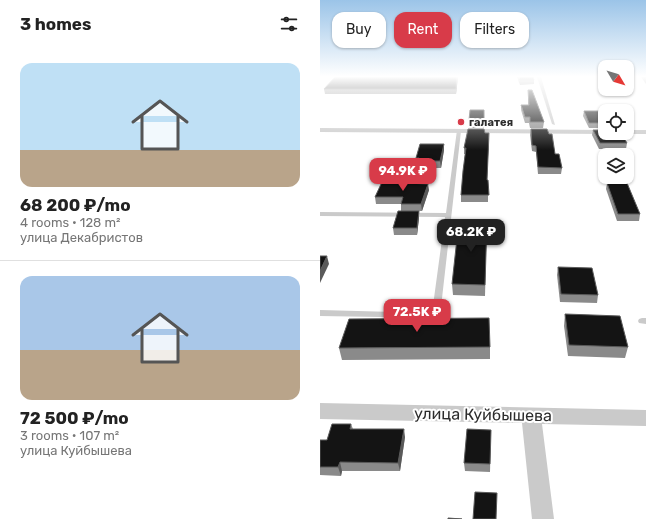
<!DOCTYPE html>
<html lang="en">
<head>
<meta charset="utf-8">
<style>
  :root { --surface:#fff; --page:#f2f2f2; --text:#222; --muted:#767676; --line:#e0e0e0; --accent:#d83b49 }
  body { margin:0; font-family:Rubik,sans-serif; background:var(--page); color:var(--text); height:100vh; display:flex; flex-direction:column; font-size:15px; white-space:nowrap }
  * { box-sizing:border-box; margin:0 }
  p { font-size:13px; color:var(--muted) }
  .icon { flex:none; width:22px; height:22px; fill:none; stroke:currentColor; stroke-width:2; stroke-linecap:round; stroke-linejoin:round }
  .map { position:relative; flex:1; overflow:hidden }
  .drawer { display:flex; flex-direction:column; background:var(--surface); width:320px }
  .drawer>* { flex:none }
  .banner { position:absolute; left:12px; top:12px; width:254px; height:36px; display:flex; gap:8px }
  .needle { width:26px; rotate:128deg }
  .fabs { position:absolute; left:278px; top:60px; display:grid; gap:8px }
  .fabs a { display:grid; place-items:center; width:36px; height:36px; border-radius:8px; background:var(--surface); box-shadow:0 1px 3px #0004; font-size:20px }
  .price { position:absolute; translate:-50% -34px; padding:0 9px; border-radius:8px; background:var(--accent); color:#fff; font-size:13px; line-height:26px; filter:drop-shadow(0 1px 2px #0008) }
  .price::after { content:''; position:absolute; left:50%; top:24px; width:12px; height:9px; margin-left:-6px; background:inherit; clip-path:polygon(0 0,100% 0,50% 100%) }
  .price.on { background:#222; color:#fff }
  ul { padding:0; list-style:none }
  li { display:grid; align-content:center; gap:8px; height:212px; padding:0 20px }
  li+li { border-top:1px solid var(--line) }
  li span { display:grid; place-items:center; height:124px; border-radius:12px; color:#555 }
  li>.icon { margin-inline-start:auto }
  span .icon { width:72px; height:72px; fill:#fffc; stroke-width:1 }
  li b { font-size:17px }
  h2 { display:flex; justify-content:space-between; align-items:center; height:48px; padding:0 20px; font-size:17px }
  .chip { padding:0 14px; border-radius:12px; background:var(--surface); box-shadow:0 1px 3px #0004; font-size:14px; line-height:36px }
  .chip.on { background:var(--accent); color:#fff }
  main { display:flex; flex:1; min-height:0 }
  .map>svg:first-child { display:block }
  .lines { fill:none; stroke-linecap:round; stroke-linejoin:round }
  .service { fill:#cacaca; fill-rule:evenodd }
  .minor { fill:#cacaca; fill-rule:evenodd }
  .wall { fill:#8a8a8a }
  .shaded-wall { fill:#5a5a5a }
  .building { fill:#141414; stroke:#5a5a5a }
  .poi-dot { fill:#d83b49; stroke:#fff; stroke-width:1.5 }
  .labels { text-anchor:middle; stroke-width:4; stroke-linejoin:round; paint-order:stroke }
  .far-poi-label { font-size:11px; font-weight:bold; fill:#2d2d2d; stroke:#fff; text-anchor:start }
  .near-street-label { font-size:16px; fill:#2d2d2d; stroke:#fff }
</style>
</head>
<body>
<main>
<section class="drawer">
<h2>3 homes<svg class="icon" aria-label="filters" viewBox="0 0 24 24"><path d="M4 7h16M4 17h16"/><circle cx="9" cy="7" r="2"/><circle cx="15" cy="17" r="2"/></svg></h2>
<ul>
<li><span style="background:linear-gradient(#bfe0f5 70%,#b9a48a 0)"><svg class="icon" aria-label="home" viewBox="0 0 24 24"><path d="M3 11l9-7 9 7M6 9v11h12V9"/></svg></span><div><b>68 200 ₽/mo</b><p>4 rooms · 128 m²</p><p>улица Декабристов</p></div></li>
<li><span style="background:linear-gradient(#a9c7e8 60%,#b9a48a 0)"><svg class="icon" aria-label="home" viewBox="0 0 24 24"><path d="M3 11l9-7 9 7M6 9v11h12V9"/></svg></span><div><b>72 500 ₽/mo</b><p>3 rooms · 107 m²</p><p>улица Куйбышева</p></div></li>
</ul>
</section>
<div class="map">
<svg width="326" height="519" viewBox="0 0 326 519">
  <rect width="100%" height="100%" fill="#fff"/>
  <g class="lines">
    <g class="service">
      <path d="M217 77H221L235 125 232 124Z"/>
      <path d="M137 130 141 131 120 316 119 318 0 316V310L112 313 125 217 0 216V212L126 213Z"/>
      <path d="M322 318H326V324L319 323 318 321 319 319Z"/>
    </g>
    <g class="minor">
      <path d="M0 128 285 130V133H288L285 134 0 132Z"/>
      <path d="M307 130H326V134H304L307 133Z"/>
      <path d="M0 403 326 410V426L222 424 234 519H212L202 423 0 419Z"/>
    </g>
  </g>
  <g class="wall">
    <path d="M138 77 136 94H5L4 89Z"/>
    <path d="M197 77H213L214 80V84L200 85Z"/>
    <path d="M321 77H326V84Z"/>
    <path d="M208 90 224 122 223 128H210L209 123H205L201 110V105H208Z"/>
    <path d="M164 110V128H149V120Z"/>
    <path d="M264 111H285V128H269L263 116Z"/>
    <path d="M211 129 235 154 242 168 241 174H218L216 152 212 151 210 135Z"/>
    <path d="M273 130 307 143 306 149H279L272 135Z"/>
    <path d="M165 133 169 139 167 180H168V202H141V195L145 154H144V148Z"/>
    <path d="M124 144V150L121 168H99V164H97L96 158Z"/>
    <path d="M287 183 320 214 319 221H297L286 189Z"/>
    <path d="M109 190 102 211H99V218L97 235H74L73 228 81 211V204H56L55 197Z"/>
    <path d="M167 220 165 296 133 295 132 284Z"/>
    <path d="M238 267 278 295 277 303 240 302 237 275Z"/>
    <path d="M245 314 308 347 305 358 248 356 244 326Z"/>
    <path d="M170 347V359L22 360 19 348Z"/>
    <path d="M31 424 33 429 85 437 80 471H22L21 476 0 475V440H7Z"/>
    <path d="M171 430 170 472 145 471 144 463Z"/>
  </g>
  <g class="shaded-wall">
    <path d="M137 77H138L136 94V89Z"/>
    <path d="M124 144V150L121 168 120 161Z"/>
    <path d="M108 184 109 190 102 211 101 204Z"/>
    <path d="M99 211V218L97 235V228Z"/>
    <path d="M7 256 9 264 0 283V271Z"/>
    <path d="M84 429 85 437 80 471 78 463Z"/>
    <path d="M20 462 22 471 21 476 18 467Z"/>
  </g>
  <g class="building">
    <path d="M15 77H137L136 89H4Z"/>
    <path d="M199 77H213L214 80H200Z"/>
    <path d="M208 90H212L224 122H210V117H205L201 105H209Z"/>
    <path d="M150 110H164V120H149Z"/>
    <path d="M264 111H287H285V123H269Z"/>
    <path d="M148 129H164L165 133H169L167 180H168L169 195H141L143 171 146 148H144Z"/>
    <path d="M211 129H227L229 134H232L235 154H239L242 168 218 167 216 146 212 145Z"/>
    <path d="M273 130H285V133H301L307 143H280Z"/>
    <path d="M100 144H124L120 161H98L99 158H96Z"/>
    <path d="M62 182 108 184 101 204H81L83 197H55Z"/>
    <path d="M287 183H307L320 214H298Z"/>
    <path d="M78 211H99L97 228H73Z"/>
    <path d="M139 220H167L165 285 132 284Z"/>
    <path d="M0 256H7L0 271Z"/>
    <path d="M238 267 272 268 278 295 241 294Z"/>
    <path d="M245 314 300 316 308 347 249 345Z"/>
    <path d="M169 318 170 347 19 348 29 319Z"/>
    <path d="M12 424H31L30 429H84L78 463 20 462 18 467H0V440H7Z"/>
    <path d="M147 429 171 430 170 464 144 463Z"/>
    <path d="M155 492 177 493 176 519H153Z"/>
    <path d="M128 518 142 519H128Z"/>
  </g>
  <linearGradient id="sky" x2="0" y2="1"><stop stop-color="#9bc4e8"/><stop offset="0.51" stop-color="#fff"/><stop offset="1" stop-color="#fff" stop-opacity="0"/></linearGradient>
  <rect width="326" height="150" fill="url(#sky)"/>
  <circle class="poi-dot" cx="141" cy="122" r="4"/>
  <g class="labels">
    <g class="far-poi-label">
      <text x="149" y="126">галатея</text>
    </g>
    <g class="near-street-label">
      <text transform="translate(163 414) rotate(1)" y="6">улица Куйбышева</text>
    </g>
  </g>
</svg>
<div class="fabs">
<a><svg class="needle" viewBox="-14 -14 28 28"><path d="M0-13l5 13h-10z" fill="#e53935"/><path d="M0 13l5-13h-10z" fill="#767676"/></svg></a>
<a><svg class="icon" aria-label="locate" viewBox="0 0 24 24"><circle cx="12" cy="12" r="6"/><path d="M12 2v4M12 18v4M2 12h4M18 12h4"/></svg></a>
<a><svg class="icon" aria-label="layers" viewBox="0 0 24 24"><path d="M12 4l9 5-9 5-9-5zM3 14l9 5 9-5"/></svg></a>
</div>
<b class="price" style="left:83px;top:192px">94.9K ₽</b>
<b class="price on" style="left:151px;top:253px">68.2K ₽</b>
<b class="price" style="left:97px;top:333px">72.5K ₽</b>
<div class="banner">
<a class="chip">Buy</a>
<a class="chip on">Rent</a>
<a class="chip">Filters</a>
</div>
</div>
</main>
</body>
</html>
